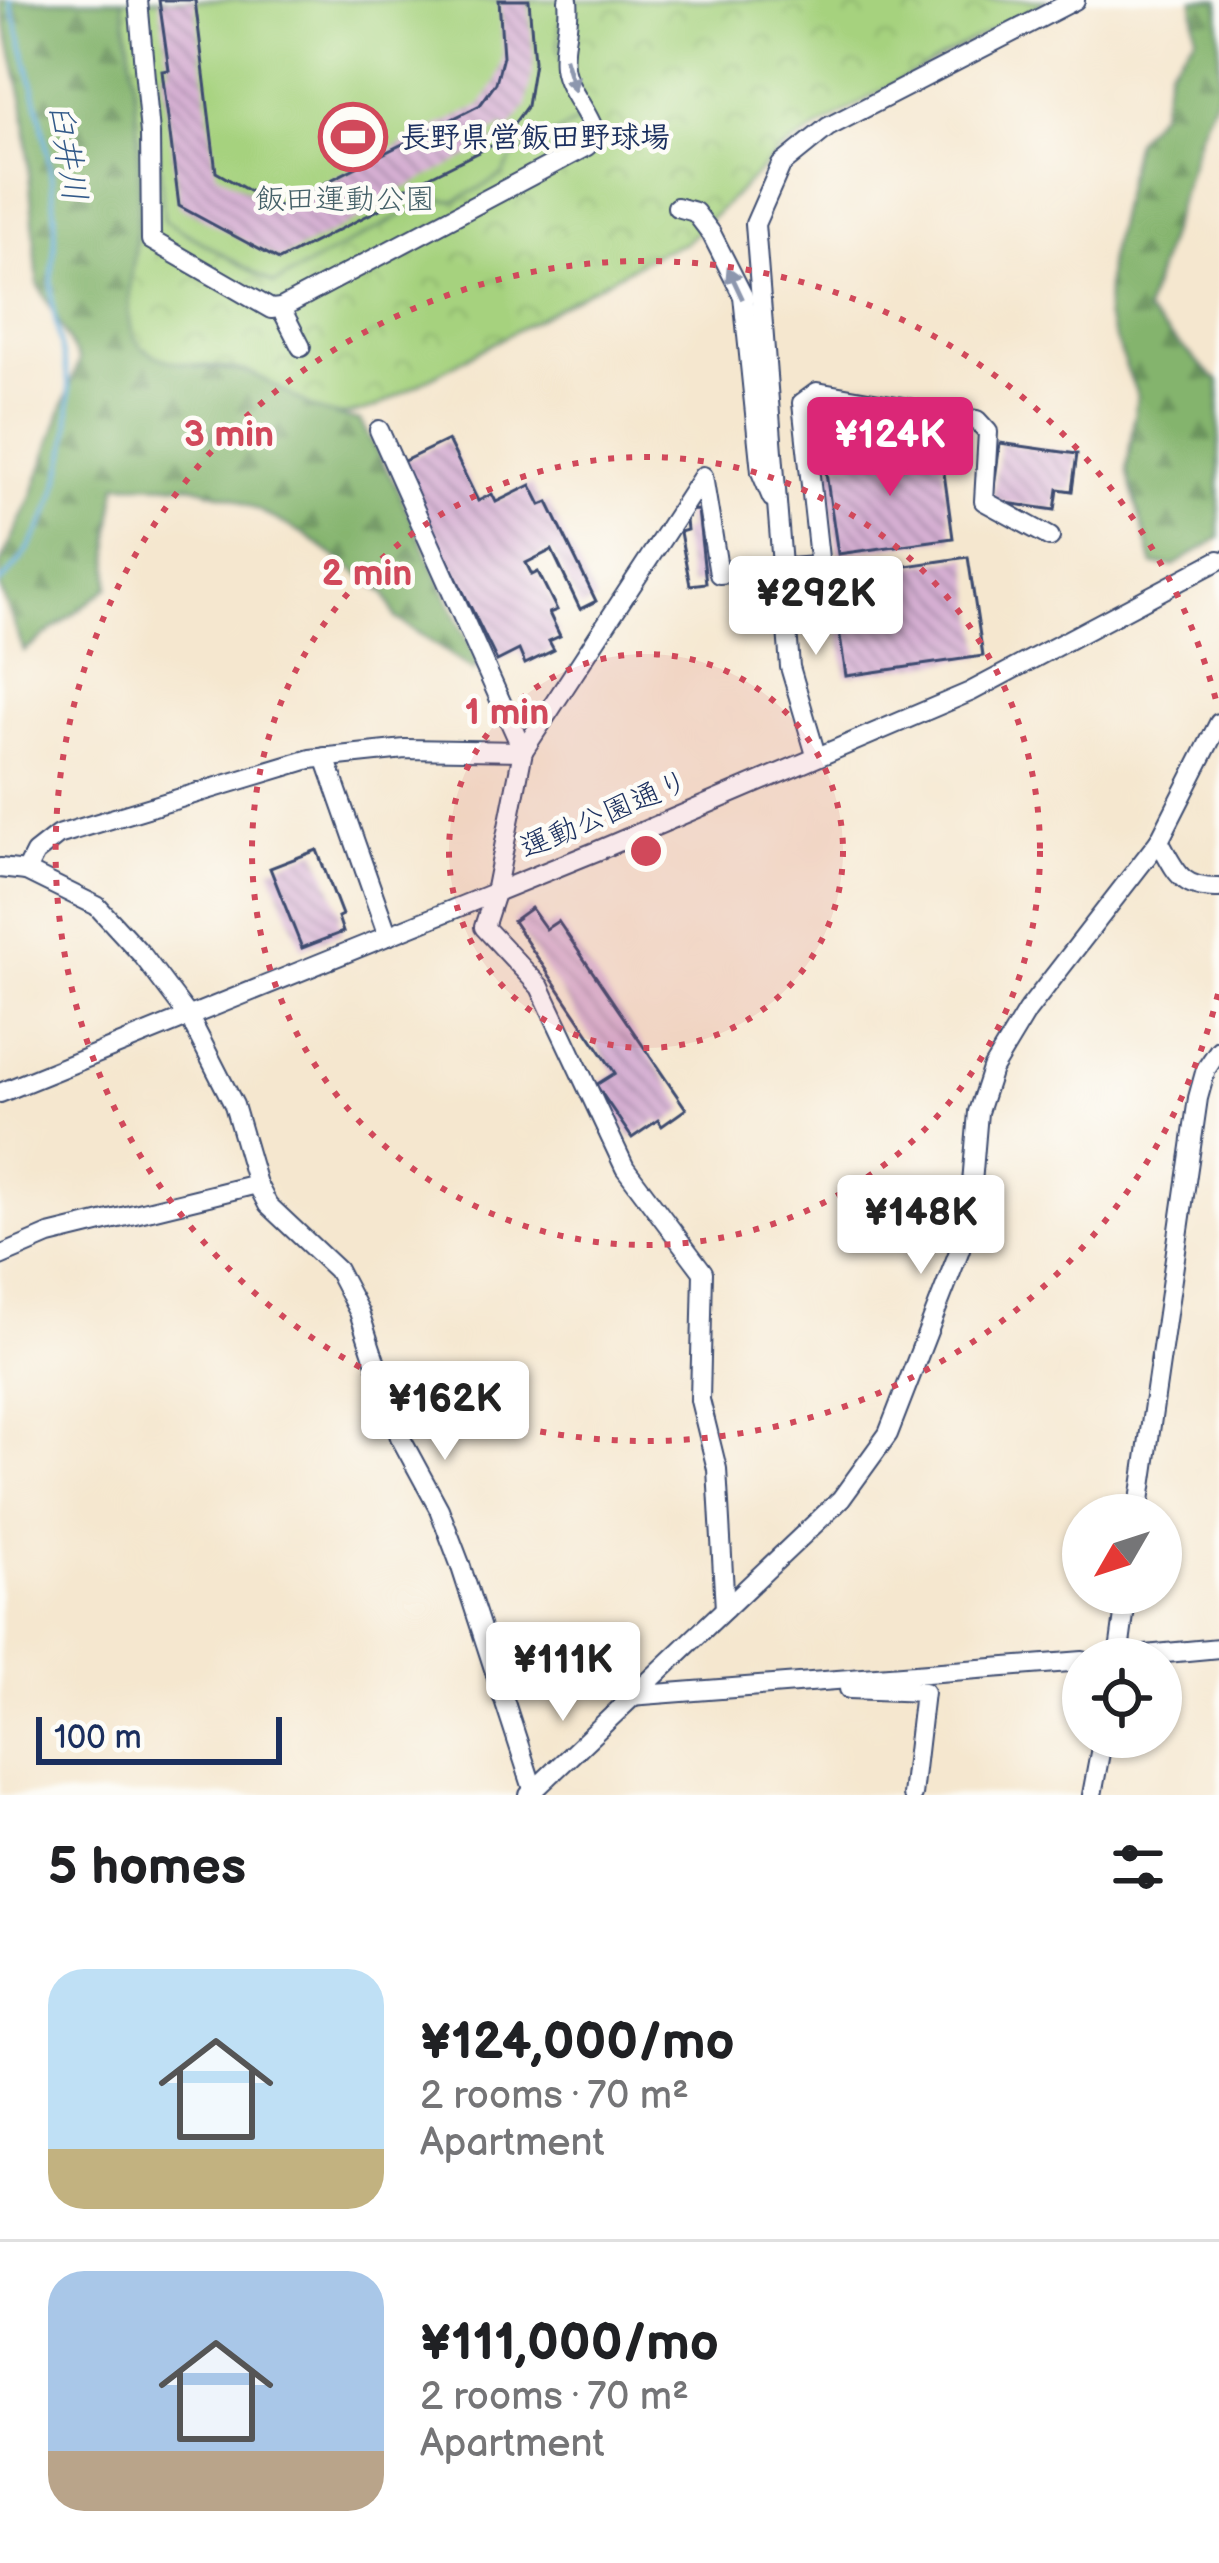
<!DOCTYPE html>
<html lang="en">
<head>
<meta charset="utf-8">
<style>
  :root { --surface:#fff; --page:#f2f2f2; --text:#202124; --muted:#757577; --line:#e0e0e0; --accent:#db2777 }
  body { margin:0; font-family:"Balsamiq Sans","Klee One",sans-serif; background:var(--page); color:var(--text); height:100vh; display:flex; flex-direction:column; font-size:45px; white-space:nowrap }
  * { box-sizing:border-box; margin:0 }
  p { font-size:39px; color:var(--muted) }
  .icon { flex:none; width:66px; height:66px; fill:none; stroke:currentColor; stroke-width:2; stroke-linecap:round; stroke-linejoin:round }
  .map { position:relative; height:1795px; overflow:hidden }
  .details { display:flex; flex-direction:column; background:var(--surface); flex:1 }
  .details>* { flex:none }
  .needle { width:78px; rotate:231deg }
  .tools { position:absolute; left:1062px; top:1494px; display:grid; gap:24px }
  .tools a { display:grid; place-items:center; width:120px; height:120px; border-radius:50%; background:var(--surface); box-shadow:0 3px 9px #0004; font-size:60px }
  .scale { position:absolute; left:36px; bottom:30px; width:246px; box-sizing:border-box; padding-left:12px; border:6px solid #1b2f5e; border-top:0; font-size:33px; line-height:42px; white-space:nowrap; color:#1b2f5e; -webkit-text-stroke:9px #fdfcf7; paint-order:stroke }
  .price { position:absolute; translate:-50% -102px; padding:0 27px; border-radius:12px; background:#fff; color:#222; font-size:39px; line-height:78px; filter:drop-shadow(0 3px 6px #0008) }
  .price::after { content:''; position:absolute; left:50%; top:72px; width:36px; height:27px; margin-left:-18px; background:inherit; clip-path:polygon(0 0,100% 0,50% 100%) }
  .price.current { background:var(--accent); color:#fff }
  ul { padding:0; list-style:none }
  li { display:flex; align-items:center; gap:36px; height:300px; padding:0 48px }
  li+li { border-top:3px solid var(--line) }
  li span { display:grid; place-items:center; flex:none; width:336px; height:240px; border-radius:36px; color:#555 }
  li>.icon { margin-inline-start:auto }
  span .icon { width:144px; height:144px; fill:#fffc; stroke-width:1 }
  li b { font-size:51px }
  h2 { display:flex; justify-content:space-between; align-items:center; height:144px; padding:0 48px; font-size:51px }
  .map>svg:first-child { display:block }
  .forest { fill:url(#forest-firs); stroke:#507266; stroke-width:3 }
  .park { fill:url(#park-crowns); stroke:#60806e; stroke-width:3 }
  .garden { fill:#a6d27e; stroke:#60806e; stroke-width:3 }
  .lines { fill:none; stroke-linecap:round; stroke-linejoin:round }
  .stream { stroke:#60abd8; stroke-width:4.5 }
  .building { fill:url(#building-back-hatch) }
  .minor-casing { stroke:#3c4b6f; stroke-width:22 }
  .minor { stroke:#fff; stroke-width:18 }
  .oneway { fill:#8d97ae }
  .ring { fill:none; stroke:#d1495b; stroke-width:6; stroke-dasharray:6 12 }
  .labels { text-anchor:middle; stroke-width:9; stroke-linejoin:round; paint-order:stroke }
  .poi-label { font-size:30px; font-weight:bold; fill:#1b2f5e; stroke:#fdfcf7; text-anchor:start }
  .park-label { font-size:30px; fill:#456068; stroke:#fdfcf7 }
  .street-label { font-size:30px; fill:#1b2f5e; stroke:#fdfcf7 }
  .water-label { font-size:33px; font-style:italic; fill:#335a89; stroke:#fdfcf7 }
  .centre { fill:#d1495b; stroke:#fdfcf7; stroke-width:6 }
  .ring-label { font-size:36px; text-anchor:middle; font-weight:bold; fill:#d1495b; stroke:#fdfcf7; stroke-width:9; stroke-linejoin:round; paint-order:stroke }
</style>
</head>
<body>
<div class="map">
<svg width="1219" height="1795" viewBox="0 0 1219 1795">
  <defs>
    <pattern id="forest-firs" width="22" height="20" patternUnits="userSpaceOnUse" patternTransform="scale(3)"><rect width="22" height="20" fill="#84b46d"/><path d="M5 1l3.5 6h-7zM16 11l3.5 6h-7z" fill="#6b935d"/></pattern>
    <pattern id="park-crowns" width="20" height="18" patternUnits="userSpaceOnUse" patternTransform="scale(3)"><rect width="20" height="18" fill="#a6d27e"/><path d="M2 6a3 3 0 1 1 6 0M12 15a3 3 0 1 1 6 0" fill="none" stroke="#8eb56f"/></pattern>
    <pattern id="building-back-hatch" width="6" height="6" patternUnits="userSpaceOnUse" patternTransform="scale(3)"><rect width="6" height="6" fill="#d5afd2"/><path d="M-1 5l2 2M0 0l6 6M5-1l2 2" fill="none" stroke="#ac8fae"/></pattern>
  </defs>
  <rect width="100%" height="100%" fill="#fdfcf7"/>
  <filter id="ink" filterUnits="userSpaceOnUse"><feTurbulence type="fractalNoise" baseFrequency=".00833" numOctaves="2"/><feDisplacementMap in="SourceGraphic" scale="24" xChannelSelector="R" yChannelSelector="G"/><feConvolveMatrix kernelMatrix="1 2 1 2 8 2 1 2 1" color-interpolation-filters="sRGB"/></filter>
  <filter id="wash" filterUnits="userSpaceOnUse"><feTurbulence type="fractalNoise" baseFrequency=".004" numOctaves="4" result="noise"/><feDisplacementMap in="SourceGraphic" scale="48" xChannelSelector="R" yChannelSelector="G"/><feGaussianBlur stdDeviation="2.7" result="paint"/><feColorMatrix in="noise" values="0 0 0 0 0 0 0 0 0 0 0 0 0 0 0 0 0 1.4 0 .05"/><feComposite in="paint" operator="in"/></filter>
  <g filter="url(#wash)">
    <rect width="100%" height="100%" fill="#f5e7cf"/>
    <g class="forest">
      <path d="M0 0H122C140 93 145 193 130 287L195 366 248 372 337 416 360 421 395 484 477 662 474 671 396 618 385 593 304 534 234 498 188 485 117 484 110 537 109 587 24 651 0 587V565L31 499 79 360 38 284 24 106Z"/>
      <path d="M1193 0H1219V90L1201 130 1145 312 1219 382V538L1173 566 1153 565 1127 470 1137 395 1106 316 1108 264 1135 140 1160 111 1169 68 1196 36Z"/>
    </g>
    <path class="park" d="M122 0H1048L889 86 781 151 685 243 659 252 375 408C364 410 350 416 339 415 310 414 275 381 248 372 215 362 168 371 141 346 123 328 130 289 133 266 146 185 137 81 122 0Z"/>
    <path class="garden" d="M147 0H562L558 50 585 118 513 156 502 176 455 201 432 199 274 284 164 220Z"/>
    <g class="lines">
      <path class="stream" d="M0 583C50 536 74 457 69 390 66 359 55 330 52 299 50 272 57 244 55 216 51 143 29 70 10 0"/>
    </g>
    <g id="blocks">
      <g class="building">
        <path d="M159 0H195L216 172 277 207 480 105 496 83 503 56 499 0H529L534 62 527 106 508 132 504 125 489 134 495 144 394 194 398 200 279 260 179 206 162 71 169 70Z"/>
        <path d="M918 432 920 447 940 444 953 538 838 554 825 466 898 455 895 435Z"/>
        <path d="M448 440 478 501 492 494 496 502 531 485 541 505 548 502 596 601 580 609 552 550 526 563 532 575 538 572 557 610 549 613 560 636 549 641 554 650 525 664 519 650 497 661 400 463Z"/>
        <path d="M1000 443 1077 454 1072 491 1058 489 1055 510 992 501Z"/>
        <path d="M698 510 706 583 690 585 680 532 687 530 685 511Z"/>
        <path d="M968 557 983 656 846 676 831 577Z"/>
        <path d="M317 850 342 915 338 917 343 932 302 948 270 868Z"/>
        <path d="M531 908 546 929 558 921 686 1109 662 1126 658 1120 632 1138 596 1085 615 1073 513 921Z"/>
      </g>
    </g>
  </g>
  <g filter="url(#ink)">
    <use href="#blocks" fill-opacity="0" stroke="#3c4b6f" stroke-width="3"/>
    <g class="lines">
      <g class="minor-casing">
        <g id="minor">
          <path d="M138 0 150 134 151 240 271 309 281 308 587 146 593 128C585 107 567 89 564 67 561 44 571 23 568 0"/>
          <path d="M677 207 695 212 711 233 743 296 761 472 772 498"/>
          <path d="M281 308 301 347"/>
          <path d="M379 430 523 751"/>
          <path d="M816 755 790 667 755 224 781 165 828 127 1075 0"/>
          <path d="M325 757 388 936"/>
          <path d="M1159 841C1176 871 1180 889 1219 888"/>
          <path d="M0 868 26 871 97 906 143 956 189 1017 234 1105 257 1184 268 1205 337 1270 359 1312 400 1437 439 1509 460 1564 535 1795"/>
          <path d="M26 871 35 853 58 835 310 759 405 749 523 751"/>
          <path d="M0 1093 597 851 970 692 1219 560"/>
          <path d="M0 1256 49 1235 257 1184"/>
          <path d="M1138 1515 1198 1098 1206 1069 1219 1050"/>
          <path d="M725 1609 717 1469 700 1400 703 1272 625 1168 540 987 484 927 495 893 523 751 703 476 719 574 814 566 819 558 802 403 817 392 977 420 988 432 984 501 1050 537"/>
          <path d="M1103 1659 1219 1648"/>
          <path d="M1118 1659 1127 1593"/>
          <path d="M849 1689 924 1692 912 1795"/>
          <path d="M630 1696 1083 1661"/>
          <path d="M529 1795 841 1499 888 1434 960 1249 970 1207 978 1112 992 1069 1027 1011 1159 841 1219 723"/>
          <path d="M1092 1795 1103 1737"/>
        </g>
      </g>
      <use href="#minor" class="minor"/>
    </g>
    <defs><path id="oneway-solid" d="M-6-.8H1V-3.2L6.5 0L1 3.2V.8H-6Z" transform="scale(3)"/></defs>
    <g class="oneway">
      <use href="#oneway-solid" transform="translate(570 75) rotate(73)"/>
      <use href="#oneway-solid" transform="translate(735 283) rotate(-115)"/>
    </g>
  </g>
  <circle cx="646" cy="851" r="197" fill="#d1495b" fill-opacity=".12"/>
  <g class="ring">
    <circle cx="646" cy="851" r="197"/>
    <circle cx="646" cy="851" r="394"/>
    <path d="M1218 994A590 590 0 1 1 1218 708"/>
  </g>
  <defs>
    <g id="stadium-ring" transform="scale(3.45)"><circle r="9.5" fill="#fdfcf7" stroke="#d1495b" stroke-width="1.5"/><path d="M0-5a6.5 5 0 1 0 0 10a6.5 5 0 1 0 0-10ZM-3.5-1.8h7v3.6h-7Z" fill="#d1495b"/></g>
  </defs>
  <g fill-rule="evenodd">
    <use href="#stadium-ring" x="353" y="137"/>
  </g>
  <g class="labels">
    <g class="poi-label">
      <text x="400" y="147">長野県営飯田野球場</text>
    </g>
    <g class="park-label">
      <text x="345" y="209">飯田運動公園</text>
    </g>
    <g class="street-label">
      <text transform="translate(604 814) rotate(-23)" y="10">運動公園通り</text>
    </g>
    <g class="water-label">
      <text transform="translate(69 152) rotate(81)" y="12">臼井川</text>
    </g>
  </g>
  <circle cx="646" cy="851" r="18" class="centre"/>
  <g class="ring-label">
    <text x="229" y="446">3 min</text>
    <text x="367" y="585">2 min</text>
    <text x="507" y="724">1 min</text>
  </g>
</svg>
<div class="tools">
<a><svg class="needle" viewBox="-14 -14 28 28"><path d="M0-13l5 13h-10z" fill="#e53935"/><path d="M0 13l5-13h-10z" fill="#757577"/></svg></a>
<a><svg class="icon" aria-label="locate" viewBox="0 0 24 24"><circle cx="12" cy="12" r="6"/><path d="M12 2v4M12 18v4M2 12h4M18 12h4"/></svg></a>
</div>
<div class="scale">100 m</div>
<b class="price current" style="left:890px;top:499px">¥124K</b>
<b class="price" style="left:816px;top:658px">¥292K</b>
<b class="price" style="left:921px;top:1277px">¥148K</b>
<b class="price" style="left:445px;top:1463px">¥162K</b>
<b class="price" style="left:563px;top:1724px">¥111K</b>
</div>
<section class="details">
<h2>5 homes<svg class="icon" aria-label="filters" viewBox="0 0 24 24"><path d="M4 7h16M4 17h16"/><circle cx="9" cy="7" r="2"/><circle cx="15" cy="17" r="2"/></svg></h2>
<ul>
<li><span style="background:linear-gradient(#bfe0f5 75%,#c2b280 0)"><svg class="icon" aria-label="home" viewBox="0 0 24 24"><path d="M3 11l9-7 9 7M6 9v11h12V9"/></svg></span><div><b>¥124,000/mo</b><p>2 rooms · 70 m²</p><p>Apartment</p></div></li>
<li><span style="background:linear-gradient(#a9c7e8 75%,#b9a48a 0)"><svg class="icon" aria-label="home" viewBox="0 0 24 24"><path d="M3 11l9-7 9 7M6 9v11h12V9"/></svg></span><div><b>¥111,000/mo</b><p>2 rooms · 70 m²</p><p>Apartment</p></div></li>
</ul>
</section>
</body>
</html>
